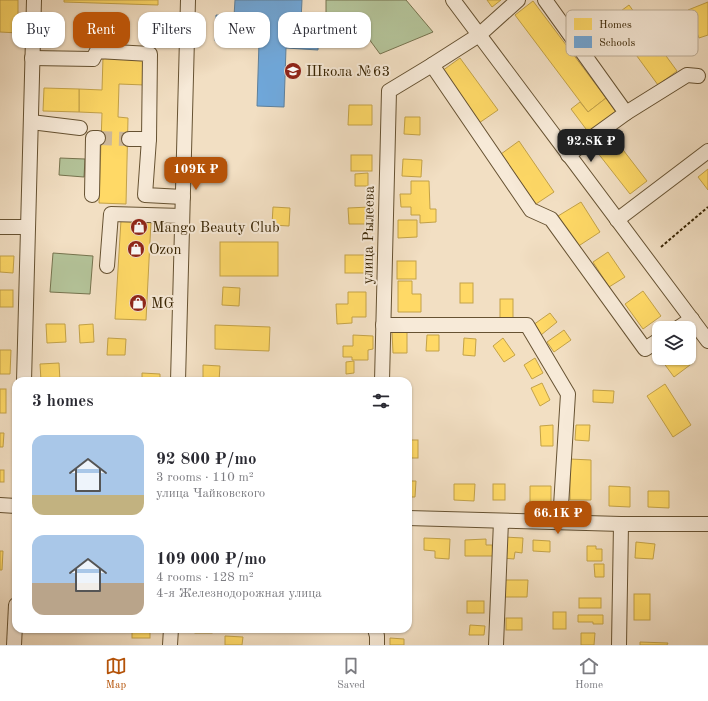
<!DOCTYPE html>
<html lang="en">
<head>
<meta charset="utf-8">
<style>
  :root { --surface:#fff; --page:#f7f7f7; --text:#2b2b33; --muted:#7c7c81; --line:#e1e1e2; --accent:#b45309 }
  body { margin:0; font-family:"Old Standard TT",serif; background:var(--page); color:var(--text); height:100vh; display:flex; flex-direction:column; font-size:15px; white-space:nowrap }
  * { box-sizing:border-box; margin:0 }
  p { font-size:13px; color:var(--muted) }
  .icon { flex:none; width:22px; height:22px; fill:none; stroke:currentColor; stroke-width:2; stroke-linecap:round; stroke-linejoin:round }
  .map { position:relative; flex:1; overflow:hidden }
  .details { position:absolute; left:12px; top:377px; width:400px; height:256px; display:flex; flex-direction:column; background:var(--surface); border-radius:12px; box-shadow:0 1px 3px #0004 }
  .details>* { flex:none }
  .guide { position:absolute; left:12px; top:12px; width:400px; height:36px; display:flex; gap:8px }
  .buttons { position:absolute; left:652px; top:321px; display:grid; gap:8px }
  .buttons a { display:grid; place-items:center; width:44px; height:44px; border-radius:8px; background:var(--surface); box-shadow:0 1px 3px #0004; font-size:20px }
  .price { position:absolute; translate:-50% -34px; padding:0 9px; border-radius:8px; background:var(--accent); color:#fff; font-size:13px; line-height:26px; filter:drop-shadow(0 1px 2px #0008) }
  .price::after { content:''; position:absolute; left:50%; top:24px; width:12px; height:9px; margin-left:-6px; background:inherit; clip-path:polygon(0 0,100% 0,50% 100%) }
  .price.selected { background:#222; color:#fff }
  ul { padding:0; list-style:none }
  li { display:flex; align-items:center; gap:12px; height:100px; padding:0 20px }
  li span { display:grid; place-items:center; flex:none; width:112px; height:80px; border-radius:12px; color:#555 }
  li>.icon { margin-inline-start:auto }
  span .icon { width:48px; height:48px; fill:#fffc; stroke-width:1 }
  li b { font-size:17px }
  h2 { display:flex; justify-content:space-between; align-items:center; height:48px; padding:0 20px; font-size:17px }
  .chip { padding:0 14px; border-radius:12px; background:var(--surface); box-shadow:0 1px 3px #0004; font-size:14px; line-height:36px }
  .chip.selected { background:var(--accent); color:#fff }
  .tab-bar { display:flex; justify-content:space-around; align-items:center; height:56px; border-top:1px solid var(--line); background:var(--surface); font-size:11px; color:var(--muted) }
  .tab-bar a { display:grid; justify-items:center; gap:2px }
  .tab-bar .selected { color:var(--accent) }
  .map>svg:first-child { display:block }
  .green { fill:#b4c399; stroke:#76734e }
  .homes { fill:#ffd966; stroke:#c3a248 }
  .schools { fill:#6fa8dc; stroke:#5e809b }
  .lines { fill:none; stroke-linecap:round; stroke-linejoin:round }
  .minor-tunnel { stroke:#cdb99c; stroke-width:14; stroke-dasharray:14 7; stroke-linecap:butt }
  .minor-casing { stroke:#665232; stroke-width:16 }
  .path { stroke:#372302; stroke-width:2; stroke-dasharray:3 2; stroke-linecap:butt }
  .minor { stroke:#f7ead8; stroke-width:14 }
  .labels { text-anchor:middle; stroke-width:4; stroke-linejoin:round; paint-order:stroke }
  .poi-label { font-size:15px; fill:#372302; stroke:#f7ead8; text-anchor:start }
  .street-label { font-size:15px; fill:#372302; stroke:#f7ead8 }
  .key { fill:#f7ead8; stroke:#bdae98; stroke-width:1 }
  .key-label { font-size:11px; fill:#372302 }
</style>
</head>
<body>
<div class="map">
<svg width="708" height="645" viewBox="0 0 708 645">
  <rect width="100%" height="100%" fill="#f2dfc3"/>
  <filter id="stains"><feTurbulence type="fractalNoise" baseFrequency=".005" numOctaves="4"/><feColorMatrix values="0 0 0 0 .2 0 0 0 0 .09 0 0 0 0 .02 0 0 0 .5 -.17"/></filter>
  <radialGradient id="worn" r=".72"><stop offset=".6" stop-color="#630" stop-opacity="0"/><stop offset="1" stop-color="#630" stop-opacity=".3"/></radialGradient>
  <g class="green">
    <path d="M326 0H406L433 32 380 54 358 24 326 23Z"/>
    <path d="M60 158 85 159 84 177 59 175Z"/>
    <path d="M53 253 93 256 90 294 50 292Z"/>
  </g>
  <g class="homes">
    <path d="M0 0H18V33L0 32Z"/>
    <path d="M64 0H158V5L64 2Z"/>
    <path d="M487 0H501L492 7Z"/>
    <path d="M533 1 606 98 588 112 515 15Z"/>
    <path d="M708 2V35L699 38 688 10Z"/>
    <path d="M629 5 677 71 658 85 610 19Z"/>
    <path d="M103 57 145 58V85L119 84 118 117 128 118 126 204 99 203 102 113 79 112V89L102 90Z"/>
    <path d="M460 58 498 110 479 123 442 71Z"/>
    <path d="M44 88 79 89V112L43 111Z"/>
    <path d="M606 98 616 112 589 133 571 109 580 102 588 112Z"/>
    <path d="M349 105H372V125H348Z"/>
    <path d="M405 117H420V135L404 134Z"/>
    <path d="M607 129 647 181 630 194 590 143Z"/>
    <path d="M519 141 554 192 536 204 501 154Z"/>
    <rect x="351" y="155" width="21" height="16"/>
    <path d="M403 159 422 160 421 177 402 176Z"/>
    <path d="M708 169V190L698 177Z"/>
    <path d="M368 173V186H355V174Z"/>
    <path d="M411 181H429L430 209H436V222L420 223V215H411V207H401L400 194H411Z"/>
    <path d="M581 202 600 232 577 247 558 216Z"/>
    <path d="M273 207 290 208 289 226 272 225Z"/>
    <path d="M370 207V224H349L348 208Z"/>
    <path d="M121 220 151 221 146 320 115 319Z"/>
    <path d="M398 220H417V237L398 238Z"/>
    <rect x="220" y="242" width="58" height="34"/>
    <path d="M608 252 625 277 609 287 593 262Z"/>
    <rect x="345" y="255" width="23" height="18"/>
    <path d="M0 256H14L13 273 0 272Z"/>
    <rect x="397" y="261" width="19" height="18"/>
    <path d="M398 281H412V294H421V312H398Z"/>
    <rect x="460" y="283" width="13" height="20"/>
    <path d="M223 287 240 288 239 306 222 305Z"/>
    <rect x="0" y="290" width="13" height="17"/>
    <path d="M643 291 661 316 643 329 625 304Z"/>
    <path d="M348 292H366V317H352V323L337 324 336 304H348Z"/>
    <rect x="500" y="299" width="13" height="21"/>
    <path d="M550 313 557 322 541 335 533 325Z"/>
    <path d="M46 324H65L66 342 47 343Z"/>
    <path d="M93 324 94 342 80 343 79 325Z"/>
    <path d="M215 325 270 327 269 351 215 349Z"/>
    <path d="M564 330 571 340 554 352 547 342Z"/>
    <path d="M392 332H407V353H393Z"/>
    <path d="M353 335 373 336V349L368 350V360H352V357H343V346H353Z"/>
    <path d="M427 335H439V351H426Z"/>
    <path d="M108 338 126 339 125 355H107Z"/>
    <path d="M464 338 476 339 475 356 463 355Z"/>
    <path d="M503 338 515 355 504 362 493 346Z"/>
    <path d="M0 350H11L10 374H0Z"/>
    <path d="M689 354 694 362 674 377 660 358H689Z"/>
    <path d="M535 358 543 373 532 379 524 365Z"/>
    <path d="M354 361V373L346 374V362Z"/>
    <path d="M59 363 60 381H41L40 364Z"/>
    <path d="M203 365 220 366 219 381H203Z"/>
    <path d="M142 373 160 374V381H142Z"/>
    <path d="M542 383 550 400 540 406 531 388Z"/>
    <path d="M665 384 691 425 673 437 647 396Z"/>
    <rect x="0" y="389" width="6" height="24"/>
    <path d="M593 390 614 391 613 403 593 402Z"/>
    <path d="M553 425V446H541L540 426Z"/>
    <path d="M576 425H590L589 441 575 440Z"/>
    <path d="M0 433H4L3 447H0Z"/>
    <rect x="408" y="440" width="10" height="18"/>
    <path d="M570 459 591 460V500H570Z"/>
    <rect x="0" y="470" width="4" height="12"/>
    <path d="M408 481H416L415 497H408Z"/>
    <path d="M454 484H475L474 501 454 500Z"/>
    <rect x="493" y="484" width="12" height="16"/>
    <path d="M530 486H551V503L530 502Z"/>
    <path d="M609 486 630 487V507L609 506Z"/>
    <path d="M648 491H669V508L648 507Z"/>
    <path d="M504 537 523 538 522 553 515 552 514 559 502 558Z"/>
    <path d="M424 538 450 539 449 559 435 558V551L424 550Z"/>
    <path d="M486 539V545H492L493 556H465V540Z"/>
    <path d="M533 540 550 541V552L533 551Z"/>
    <path d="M636 542 655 544 653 559 635 558Z"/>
    <path d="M587 546H596V549H602V561H587Z"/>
    <path d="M0 551H3L2 570H0Z"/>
    <path d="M594 564H604V577H595Z"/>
    <path d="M505 580H528L527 597H504Z"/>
    <rect x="634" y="594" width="16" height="26"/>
    <rect x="579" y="598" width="22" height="10"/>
    <rect x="467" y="601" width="17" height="12"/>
    <rect x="553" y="612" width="13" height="17"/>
    <path d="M578 615H603V624H593V622H578Z"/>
    <rect x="506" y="618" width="16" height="12"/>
    <path d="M470 625 485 626 484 635H469Z"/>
    <rect x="132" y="629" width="18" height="9"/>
    <rect x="195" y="629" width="17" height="4"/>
    <path d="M581 633H595L594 645H581Z"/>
    <path d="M225 636 243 637 242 645H225Z"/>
    <path d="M390 638 404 639V645H390Z"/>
    <path d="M640 642 668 643 667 645H640Z"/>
  </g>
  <path class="schools" d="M235 0H302L301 21 319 22 318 50 286 48 284 107 257 106 259 42 215 41 216 15 234 16Z"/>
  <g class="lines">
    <path class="minor-tunnel" d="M98 138 129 139"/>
    <g class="minor-casing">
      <g id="minor">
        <path d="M453 0 708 341"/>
        <path d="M545 0 626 113 568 155"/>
        <path d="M32 58 93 59 97 51 150 54 149 139 145 195 183 197"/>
        <path d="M432 65 531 210 551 219 645 349 659 340"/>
        <path d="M626 113 687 75 698 76"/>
        <path d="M31 122 80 128"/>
        <path d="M129 139H149"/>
        <path d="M92 195 93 138H98"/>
        <path d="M617 220 708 151"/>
        <path d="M0 227H28"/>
        <path d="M107 266 111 214 182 216"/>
        <path d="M383 325H527L568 394 560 522"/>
        <path d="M678 328 692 319"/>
        <path d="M24 381 34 0"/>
        <path d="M178 381 188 0"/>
        <path d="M382 381 389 91 432 65 479 35 518 0"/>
        <path d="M0 505 16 506"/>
        <path d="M408 518 621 524H708"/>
        <path d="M375 629 377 636V645"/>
        <path d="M14 645 16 605"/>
        <path d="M170 645 171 629"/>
        <path d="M496 645 501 521"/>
        <path d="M619 645 621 524"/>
      </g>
    </g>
    <path class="path" d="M661 247 708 207"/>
    <use href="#minor" class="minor"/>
  </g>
  <defs>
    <g id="school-disc" transform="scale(0.9)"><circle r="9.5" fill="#8f2418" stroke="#f7ead8"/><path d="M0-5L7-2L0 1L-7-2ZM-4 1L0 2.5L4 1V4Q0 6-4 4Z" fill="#fff"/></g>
    <g id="shop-disc" transform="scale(0.9)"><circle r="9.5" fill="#8f2418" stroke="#f7ead8"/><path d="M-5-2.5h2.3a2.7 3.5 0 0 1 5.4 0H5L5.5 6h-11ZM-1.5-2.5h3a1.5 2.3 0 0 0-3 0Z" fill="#fff"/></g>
  </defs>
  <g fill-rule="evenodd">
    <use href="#school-disc" x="293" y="71"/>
    <use href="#shop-disc" x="139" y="227"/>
    <use href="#shop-disc" x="136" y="249"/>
    <use href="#shop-disc" x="138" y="303"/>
  </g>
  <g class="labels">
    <g class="poi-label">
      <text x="306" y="76">Школа №63</text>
      <text x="152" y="232">Mango Beauty Club</text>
      <text x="149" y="254">Ozon</text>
      <text x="151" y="308">MG</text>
    </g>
    <g class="street-label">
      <text transform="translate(368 235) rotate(-89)" y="5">улица Рылеева</text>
    </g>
  </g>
  <rect x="566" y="10" width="132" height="46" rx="6" class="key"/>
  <rect x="574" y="18" width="18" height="12" fill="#ffd966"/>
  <rect x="574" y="36" width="18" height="12" fill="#6fa8dc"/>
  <g class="key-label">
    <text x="599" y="28">Homes</text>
    <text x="599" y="46">Schools</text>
  </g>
  <rect width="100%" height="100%" filter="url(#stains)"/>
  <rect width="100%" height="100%" fill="url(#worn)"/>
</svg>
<div class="buttons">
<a><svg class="icon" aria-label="layers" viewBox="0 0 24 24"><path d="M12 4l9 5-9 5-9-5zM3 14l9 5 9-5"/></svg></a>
</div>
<b class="price selected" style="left:591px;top:163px">92.8K ₽</b>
<b class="price" style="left:196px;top:191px">109K ₽</b>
<b class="price" style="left:558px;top:535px">66.1K ₽</b>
<div class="guide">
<a class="chip">Buy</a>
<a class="chip selected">Rent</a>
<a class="chip">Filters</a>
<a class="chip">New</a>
<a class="chip">Apartment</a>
</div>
<section class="details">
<h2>3 homes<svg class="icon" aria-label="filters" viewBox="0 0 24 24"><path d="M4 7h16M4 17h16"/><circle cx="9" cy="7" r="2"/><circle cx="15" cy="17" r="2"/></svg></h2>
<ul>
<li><span style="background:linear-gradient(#a9c7e8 75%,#c2b280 0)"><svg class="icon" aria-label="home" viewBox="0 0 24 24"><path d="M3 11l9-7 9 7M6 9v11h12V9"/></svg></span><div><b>92 800 ₽/mo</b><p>3 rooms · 110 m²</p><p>улица Чайковского</p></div></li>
<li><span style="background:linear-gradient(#a9c7e8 60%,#b9a48a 0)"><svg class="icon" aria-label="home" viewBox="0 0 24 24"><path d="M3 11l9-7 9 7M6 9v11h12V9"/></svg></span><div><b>109 000 ₽/mo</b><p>4 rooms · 128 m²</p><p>4-я Железнодорожная улица</p></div></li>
</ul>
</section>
</div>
<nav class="tab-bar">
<a class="selected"><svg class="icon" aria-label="map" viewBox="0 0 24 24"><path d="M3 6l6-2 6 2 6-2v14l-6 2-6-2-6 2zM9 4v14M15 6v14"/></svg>Map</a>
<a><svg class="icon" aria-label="saved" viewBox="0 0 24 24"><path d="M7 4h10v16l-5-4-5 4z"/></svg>Saved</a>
<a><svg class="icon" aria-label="home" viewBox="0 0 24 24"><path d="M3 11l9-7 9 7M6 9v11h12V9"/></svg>Home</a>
</nav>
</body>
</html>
